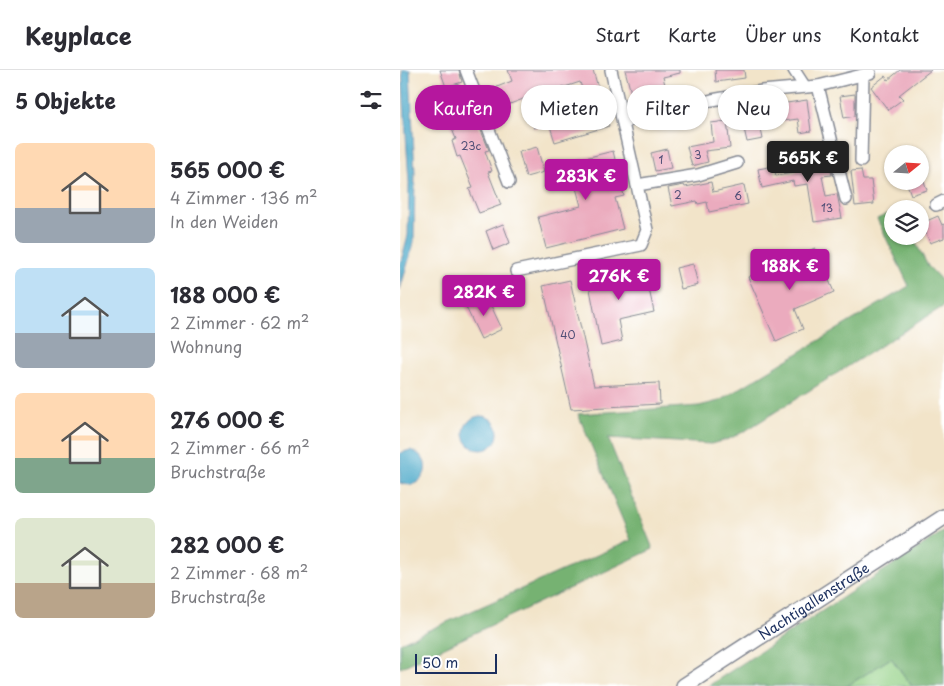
<!DOCTYPE html>
<html lang="de">
<head>
<meta charset="utf-8">
<style>
  :root { --surface:#fff; --page:#f2f2f3; --text:#2b2b33; --muted:#7c7c81; --line:#e1e1e2; --accent:#b5179e }
  body { margin:0; font-family:"Playpen Sans",sans-serif; background:var(--page); color:var(--text); height:100vh; display:flex; flex-direction:column; font-size:19px; white-space:nowrap }
  * { box-sizing:border-box; margin:0 }
  p { font-size:16px; color:var(--muted) }
  .icon { flex:none; width:28px; height:28px; fill:none; stroke:currentColor; stroke-width:2; stroke-linecap:round; stroke-linejoin:round }
  .map { position:relative; flex:1; overflow:hidden }
  .drawer { display:flex; flex-direction:column; background:var(--surface); width:400px }
  .drawer>* { flex:none }
  .hud { position:absolute; left:15px; top:15px; width:454px; height:45px; display:flex; gap:10px }
  .needle { width:32px; rotate:72deg }
  .fabs { position:absolute; left:484px; top:75px; display:grid; gap:10px }
  .fabs a { display:grid; place-items:center; width:45px; height:45px; border-radius:50%; background:var(--surface); box-shadow:0 1px 4px #0004; font-size:25px }
  .scale { position:absolute; left:15px; bottom:12px; width:82px; box-sizing:border-box; padding-left:5px; border:2px solid #1b2f5e; border-top:0; font-size:14px; line-height:18px; white-space:nowrap; color:#1b2f5e; -webkit-text-stroke:4px #fff; paint-order:stroke }
  .price { position:absolute; translate:-50% -42px; padding:0 11px; border-radius:5px; background:var(--accent); color:#fff; font-size:16px; line-height:32px; filter:drop-shadow(0 1px 2px #0008) }
  .price::after { content:''; position:absolute; left:50%; top:30px; width:15px; height:11px; margin-left:-8px; background:inherit; clip-path:polygon(0 0,100% 0,50% 100%) }
  .price.current { background:#222; color:#fff }
  ul { padding:0; list-style:none }
  li { display:flex; align-items:center; gap:15px; height:125px; padding:0 15px }
  li span { display:grid; place-items:center; flex:none; width:140px; height:100px; border-radius:8px; color:#555 }
  li>.icon { margin-inline-start:auto }
  span .icon { width:60px; height:60px; fill:#fffc; stroke-width:1 }
  li b { font-size:21px }
  h2 { display:flex; justify-content:space-between; align-items:center; height:60px; padding:0 15px; font-size:21px }
  .pill { padding:0 18px; border-radius:22px; background:var(--surface); box-shadow:0 1px 4px #0004; font-size:18px; line-height:45px }
  .pill.current { background:var(--accent); color:#fff }
  header { display:flex; align-items:center; gap:30px; box-sizing:border-box; height:70px; padding:0 25px; background:var(--surface); border-bottom:1px solid var(--line) }
  header strong { font-size:24px }
  nav { display:flex; gap:28px; margin-inline-start:auto; font-size:18px }
  main { display:flex; flex:1; min-height:0 }
  .map>svg:first-child { display:block }
  .green { fill:#93d085; stroke:#578072 }
  .forest { fill:#76b272; stroke:#487068 }
  .water { fill:#48a7c7; stroke:#326b92 }
  .building { fill:#ebabbe; fill-rule:evenodd }
  .lines { fill:none; stroke-linecap:round; stroke-linejoin:round }
  .minor-casing { stroke:#868a94; stroke-width:14 }
  .major-casing { stroke:#868a94; stroke-width:18 }
  .minor { stroke:#fff; stroke-width:11 }
  .major { stroke:#fff; stroke-width:15 }
  .labels { text-anchor:middle; stroke-width:4; stroke-linejoin:round; paint-order:stroke }
  .number-label { font-size:11px; fill:#4f4e76 }
  .street-label { font-size:14px; fill:#1b2f5e; stroke:#fff }
</style>
</head>
<body>
<header>
<strong>Keyplace</strong>
<nav><a>Start</a><a>Karte</a><a>Über uns</a><a>Kontakt</a></nav>
</header>
<main>
<section class="drawer">
<h2>5 Objekte<svg class="icon" aria-label="filters" viewBox="0 0 24 24"><path d="M4 7h16M4 17h16"/><circle cx="9" cy="7" r="2"/><circle cx="15" cy="17" r="2"/></svg></h2>
<ul>
<li><span style="background:linear-gradient(#ffd9b3 65%,#9aa5b1 0)"><svg class="icon" aria-label="home" viewBox="0 0 24 24"><path d="M3 11l9-7 9 7M6 9v11h12V9"/></svg></span><div><b>565 000 €</b><p>4 Zimmer · 136 m²</p><p>In den Weiden</p></div></li>
<li><span style="background:linear-gradient(#bfe0f5 65%,#9aa5b1 0)"><svg class="icon" aria-label="home" viewBox="0 0 24 24"><path d="M3 11l9-7 9 7M6 9v11h12V9"/></svg></span><div><b>188 000 €</b><p>2 Zimmer · 62 m²</p><p>Wohnung</p></div></li>
<li><span style="background:linear-gradient(#ffd9b3 65%,#7fa58c 0)"><svg class="icon" aria-label="home" viewBox="0 0 24 24"><path d="M3 11l9-7 9 7M6 9v11h12V9"/></svg></span><div><b>276 000 €</b><p>2 Zimmer · 66 m²</p><p>Bruchstraße</p></div></li>
<li><span style="background:linear-gradient(#dfe7d0 65%,#b9a48a 0)"><svg class="icon" aria-label="home" viewBox="0 0 24 24"><path d="M3 11l9-7 9 7M6 9v11h12V9"/></svg></span><div><b>282 000 €</b><p>2 Zimmer · 68 m²</p><p>Bruchstraße</p></div></li>
</ul>
</section>
<div class="map">
<svg width="544" height="616" viewBox="0 0 544 616">
  <rect width="100%" height="100%" fill="#fff"/>
  <filter id="ink" filterUnits="userSpaceOnUse"><feTurbulence type="fractalNoise" baseFrequency=".02" numOctaves="2"/><feDisplacementMap in="SourceGraphic" scale="10" xChannelSelector="R" yChannelSelector="G"/><feConvolveMatrix kernelMatrix="1 2 1 2 8 2 1 2 1" color-interpolation-filters="sRGB"/></filter>
  <filter id="wash" filterUnits="userSpaceOnUse"><feTurbulence type="fractalNoise" baseFrequency=".0096" numOctaves="4" result="noise"/><feDisplacementMap in="SourceGraphic" scale="20" xChannelSelector="R" yChannelSelector="G"/><feGaussianBlur stdDeviation="1.12" result="paint"/><feColorMatrix in="noise" values="0 0 0 0 0 0 0 0 0 0 0 0 0 0 0 0 0 1.4 0 .05"/><feComposite in="paint" operator="in"/></filter>
  <g filter="url(#wash)">
    <rect width="100%" height="100%" fill="#f2e4c9"/>
    <path class="green" d="M491 588 512 616H447Z"/>
    <g class="forest">
      <path d="M492 142V166H512L528 196 544 213V236L345 361 329 369 311 374 208 368 253 479 0 598V573L231 470 178 344 299 336 319 331 509 216 477 149Z"/>
      <path d="M544 461V616H512L491 588 447 616H308Z"/>
    </g>
    <g class="water">
      <path d="M2 0H10L15 103 14 172 0 220V195L8 165 9 113Z"/>
      <circle cx="81" cy="363" r="17"/>
      <path d="M10 380C38 388 24 423 0 413V383Z"/>
    </g>
    <g id="blocks">
      <g class="building">
        <path d="M40 0H59L62 12 46 17Z"/>
        <path d="M108 0H193L209 56 155 72 149 53 134 58 126 28 94 40 87 21 112 11ZM180 12 187 36 162 44 156 20Z"/>
        <path d="M225 0H280V3L263 7 269 30 235 38Z"/>
        <path d="M315 0H344L345 8 316 12Z"/>
        <path d="M500 0H531L499 25 503 29 488 40 471 17 485 6 488 10Z"/>
        <path d="M455 24V46L444 48 440 26Z"/>
        <path d="M407 30 411 61 400 63 398 49 383 51 380 34Z"/>
        <path d="M60 33 68 52 76 49 85 70 89 80 85 81 92 101 88 102 101 135 79 143 69 119 73 118 60 86 57 87 52 71 56 69 44 39Z"/>
        <path d="M359 50 363 69 347 72 343 54Z"/>
        <path d="M327 51 330 78 305 81 308 92 292 96 287 77 313 72 311 53Z"/>
        <path d="M137 77 144 102 126 107 119 82Z"/>
        <path d="M267 79 271 98 255 101 251 83Z"/>
        <path d="M408 79V83L417 82 418 86 427 85 432 105 422 106 426 126 437 124 442 148 414 152 408 114 394 116 393 111 362 118 358 99 374 96 376 106 397 102 394 81Z"/>
        <path d="M213 81 224 126 215 128 223 159 146 178 138 147 181 136 175 114 158 118 153 96Z"/>
        <path d="M461 100 463 110H471L474 134 455 136 451 101Z"/>
        <path d="M506 111H524L527 120 511 125Z"/>
        <path d="M311 112 313 122 344 115 348 134 309 142 307 132 298 134 297 131 272 136 268 118 284 115 285 117Z"/>
        <path d="M538 146 542 155 544 154V168L530 173 522 153Z"/>
        <path d="M103 154 110 173 93 180 86 161Z"/>
        <path d="M415 178 434 222 395 239 403 259 376 271 348 207Z"/>
        <path d="M293 194 298 215 281 219 276 198Z"/>
        <path d="M244 196 254 242 218 250 222 271 201 276 188 209 220 202V201Z"/>
        <path d="M170 210 194 316 259 313 260 334 171 339 143 216Z"/>
        <path d="M86 225 102 259 81 269 65 235Z"/>
      </g>
    </g>
  </g>
  <g filter="url(#ink)">
    <use href="#blocks" fill-opacity="0" stroke="#868a94" stroke-width="1"/>
    <g class="lines">
      <g class="minor-casing">
        <g id="minor">
          <path d="M66 0 109 112"/>
          <path d="M394 0 405 17"/>
          <path d="M418 16 446 129"/>
          <path d="M223 52 312 30 362 21 418 16 470 3"/>
          <path d="M461 91 463 5"/>
          <path d="M237 115 298 105 337 93"/>
          <path d="M536 135 544 131"/>
          <path d="M116 201 241 175 247 160 211 0"/>
        </g>
      </g>
      <g class="major-casing">
        <g id="major">
          <path id="s1" d="M284 616 544 447"/>
        </g>
      </g>
      <use href="#minor" class="minor"/>
      <use href="#major" class="major"/>
    </g>
  </g>
  <g class="labels">
    <g class="number-label">
      <text x="71" y="80">23c</text>
      <text x="298" y="89">3</text>
      <text x="261" y="94">1</text>
      <text x="278" y="129">2</text>
      <text x="338" y="130">6</text>
      <text x="427" y="142">13</text>
      <text x="168" y="269">40</text>
    </g>
    <g class="street-label">
      <text dy="5" stroke="none"><textPath href="#s1" startOffset="155">Nachtigallenstraße</textPath></text>
    </g>
  </g>
</svg>
<div class="fabs">
<a><svg class="needle" viewBox="-14 -14 28 28"><path d="M0-13l5 13h-10z" fill="#e53935"/><path d="M0 13l5-13h-10z" fill="#7c7c81"/></svg></a>
<a><svg class="icon" aria-label="layers" viewBox="0 0 24 24"><path d="M12 4l9 5-9 5-9-5zM3 14l9 5 9-5"/></svg></a>
</div>
<div class="scale">50 m</div>
<b class="price current" style="left:408px;top:113px">565K €</b>
<b class="price" style="left:186px;top:131px">283K €</b>
<b class="price" style="left:390px;top:221px">188K €</b>
<b class="price" style="left:219px;top:231px">276K €</b>
<b class="price" style="left:84px;top:247px">282K €</b>
<div class="hud">
<a class="pill current">Kaufen</a>
<a class="pill">Mieten</a>
<a class="pill">Filter</a>
<a class="pill">Neu</a>
</div>
</div>
</main>
</body>
</html>
